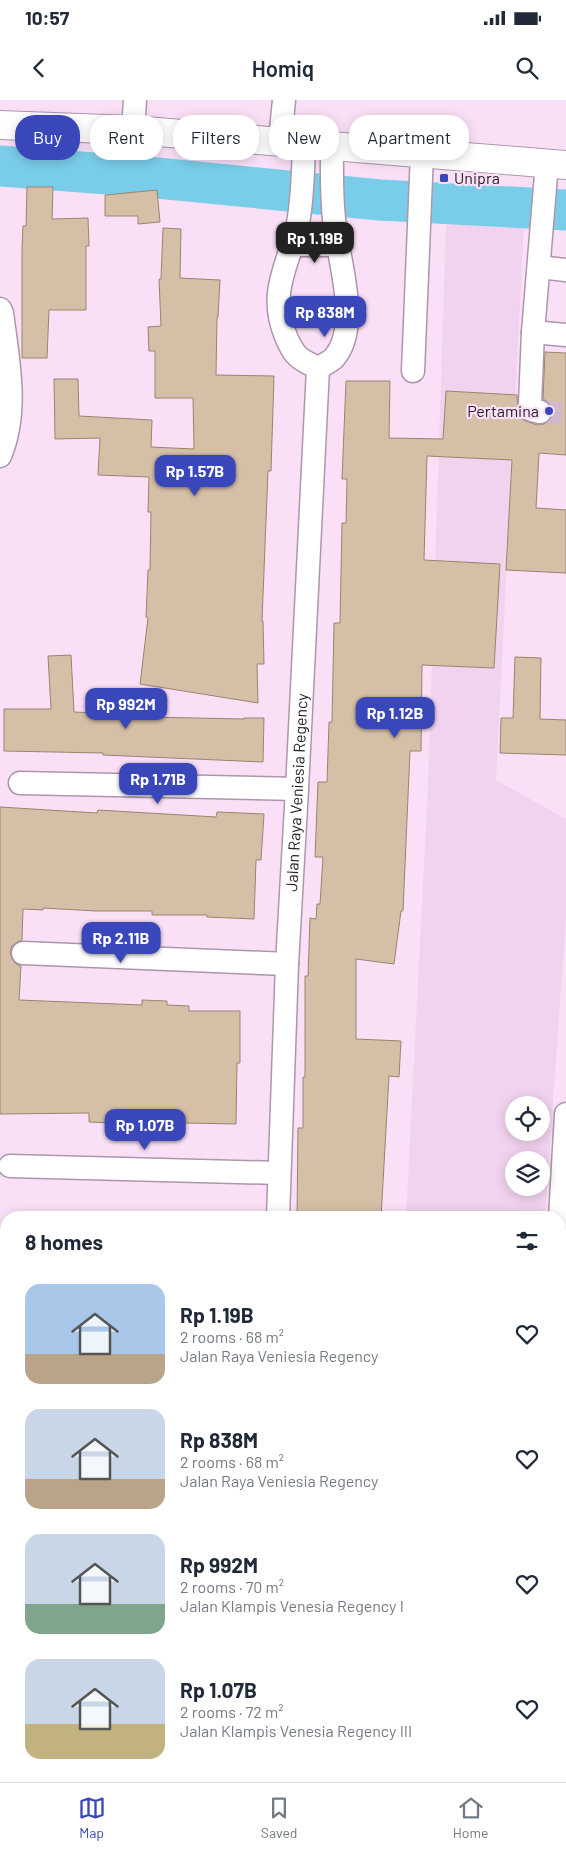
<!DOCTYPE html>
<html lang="en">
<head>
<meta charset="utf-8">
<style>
  :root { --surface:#fff; --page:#f2f2f3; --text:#1f2937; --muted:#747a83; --line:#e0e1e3; --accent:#3a47ba }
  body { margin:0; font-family:Barlow,sans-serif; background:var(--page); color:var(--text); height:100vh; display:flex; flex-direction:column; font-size:19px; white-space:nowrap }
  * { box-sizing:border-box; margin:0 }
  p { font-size:16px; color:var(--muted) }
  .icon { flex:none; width:28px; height:28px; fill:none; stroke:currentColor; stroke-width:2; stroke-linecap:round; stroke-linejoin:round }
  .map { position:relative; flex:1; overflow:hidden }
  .panel { position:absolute; left:0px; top:1111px; width:566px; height:571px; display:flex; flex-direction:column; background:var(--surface); border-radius:20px 20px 0 0; box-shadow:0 2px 12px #0003 }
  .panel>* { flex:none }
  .hud { position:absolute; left:15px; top:15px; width:536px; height:45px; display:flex; gap:10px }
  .controls { position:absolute; left:505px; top:996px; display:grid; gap:10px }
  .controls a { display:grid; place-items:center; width:45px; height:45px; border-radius:50%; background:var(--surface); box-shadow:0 2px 12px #0003; font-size:25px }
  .price { position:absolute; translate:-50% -42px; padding:0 11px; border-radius:10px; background:var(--accent); color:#fff; font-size:16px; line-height:32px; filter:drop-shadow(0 1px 2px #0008) }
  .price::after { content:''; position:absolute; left:50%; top:30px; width:15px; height:11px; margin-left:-8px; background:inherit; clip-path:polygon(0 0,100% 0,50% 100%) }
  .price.on { background:#222; color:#fff }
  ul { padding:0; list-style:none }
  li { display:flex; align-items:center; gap:15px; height:125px; padding:0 25px }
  li span { display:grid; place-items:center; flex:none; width:140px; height:100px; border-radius:15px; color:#555 }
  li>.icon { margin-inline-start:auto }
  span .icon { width:60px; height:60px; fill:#fffc; stroke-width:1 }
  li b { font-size:21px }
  h2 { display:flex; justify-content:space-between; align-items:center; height:60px; padding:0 25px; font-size:21px }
  .pill { padding:0 18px; border-radius:20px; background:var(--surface); box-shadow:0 2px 12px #0003; font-size:18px; line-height:45px }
  .pill.on { background:var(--accent); color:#fff }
  .status { display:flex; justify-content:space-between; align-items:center; height:35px; padding:0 25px; background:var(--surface); direction:ltr }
  .status svg { height:14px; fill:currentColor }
  header { display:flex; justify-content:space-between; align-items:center; height:65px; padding:0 25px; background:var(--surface); font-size:22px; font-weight:600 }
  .tabs { display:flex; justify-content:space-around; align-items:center; height:70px; border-top:1px solid var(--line); background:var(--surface); font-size:14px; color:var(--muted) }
  .tabs a { display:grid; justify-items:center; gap:2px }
  .tabs .on { color:var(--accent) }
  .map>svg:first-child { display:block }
  .built { fill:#f2d3ef; fill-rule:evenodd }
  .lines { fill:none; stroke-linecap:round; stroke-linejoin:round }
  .river { stroke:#7acde9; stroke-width:41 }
  .building { fill:#d5bfa7; stroke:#99856e }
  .minor-tunnel { stroke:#d0b9cd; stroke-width:22; stroke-dasharray:22 11; stroke-linecap:butt }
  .minor-casing { stroke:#ad96ab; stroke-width:25 }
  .major-casing { stroke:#ad96ab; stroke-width:30 }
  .minor { stroke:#fff; stroke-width:22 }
  .major { stroke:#fff; stroke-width:28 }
  .poi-dot { fill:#3a47ba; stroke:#fae0f7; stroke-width:2 }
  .labels { text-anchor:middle; stroke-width:4.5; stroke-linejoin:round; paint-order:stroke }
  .poi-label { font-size:16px; fill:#261d25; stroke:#fae0f7; text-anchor:start }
  .street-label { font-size:16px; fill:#261d25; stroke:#fae0f7 }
</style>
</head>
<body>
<div class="status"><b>10:57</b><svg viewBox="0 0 49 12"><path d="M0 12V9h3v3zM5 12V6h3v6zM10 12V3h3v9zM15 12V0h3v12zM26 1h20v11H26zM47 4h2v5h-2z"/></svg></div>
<header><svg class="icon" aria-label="back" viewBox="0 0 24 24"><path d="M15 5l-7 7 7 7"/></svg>Homiq<svg class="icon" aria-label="search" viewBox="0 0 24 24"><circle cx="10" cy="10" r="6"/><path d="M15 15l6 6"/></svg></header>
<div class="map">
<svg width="566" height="1682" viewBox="0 0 566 1682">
  <rect width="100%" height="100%" fill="#fae0f7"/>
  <path class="built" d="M446 123 524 126 496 680 566 719V817L545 1117 406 1118 428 684ZM514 1005H541V1032H514ZM514 1060H541V1088H514Z"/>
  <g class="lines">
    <path class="river" d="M0 66 147 77 380 100 566 110"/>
  </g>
  <g class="building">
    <path d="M27 87H53L52 119 88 118 89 146H86V210H49L47 258H22V149L23 126H26Z"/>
    <path d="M157 90 160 122 138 124V116H105V95Z"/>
    <path d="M163 128 181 129 180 178 220 180 218 217H217L216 275 274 276 271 371H268L262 521H263L264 564H257L258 603 140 584 148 518 146 517 148 470H150L151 412H148L149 377 98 375 100 338 55 339 54 279H78L79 316 152 320 151 347 194 349 193 298H155V251H149L148 227 161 226 159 179H161Z"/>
    <path d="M545 252 566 253V355L539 353 536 408 566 410V473L506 470 512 360 427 356 424 460 500 464 494 568 422 565 421 651H410L403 811H401L394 864 356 859V939L401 941 399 977 389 976 381 1118H297L298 1028H303V977H305V876H308L310 818 316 819 317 804H320L323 757H315L318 682H327L329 622H332L334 523H340L342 423H346L347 379H342L346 281H390L389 338 443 339 446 291 517 295 518 308 523 320 537 325 544 324 549 321 553 316V309L549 303 543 299Z"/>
    <path d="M71 555 74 612 99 613V616L244 619V618H264L263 662 103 655V653L4 651V609H51L48 556Z"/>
    <path d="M515 557 541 558 540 619 566 620V655L500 653 501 618H513Z"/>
    <path d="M0 707 97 713 98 710 216 717 217 712 264 714 261 760H256L254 819 207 817V815H152V811H96L43 808V810L23 809 22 840 17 842 12 846 10 852 12 859 16 864 21 866 19 900 142 905V900L167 901V905L189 906V911H240V963H237L236 1024 135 1022V1024L89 1022V1013L0 1014Z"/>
  </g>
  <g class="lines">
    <path class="minor-tunnel" d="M540 312 566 313"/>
    <g class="minor-casing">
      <g id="minor">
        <path d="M133 30 135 0"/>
        <path d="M280 41 284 0"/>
        <path d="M304 43C303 69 303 97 298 123 289 165 268 190 285 234 293 255 298 259 318 268"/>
        <path d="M291 145H338"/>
        <path d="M539 167 566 170"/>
        <path d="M0 209 2 213C8 260 19 311 0 356"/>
        <path d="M533 232 566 235"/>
        <path d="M318 268C323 265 330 262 334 258 361 227 339 162 335 127 331 100 332 72 332 45"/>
        <path d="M413 271 422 53"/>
        <path d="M540 312 532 310 530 304 533 232 547 63"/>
        <path d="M20 683 297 689"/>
        <path d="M23 853 287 864"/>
        <path d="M10 1066 279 1073"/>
        <path id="s1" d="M278 1118 287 864 297 689 318 268"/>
        <path d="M560 1118 566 1014"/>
        <path d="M0 1345 6 1346"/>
        <path d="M560 1441H566"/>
        <path d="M0 1518 6 1519"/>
        <path d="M232 1682V1676"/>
        <path d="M259 1682V1676"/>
        <path d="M413 1682 414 1676"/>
        <path d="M523 1682 524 1676"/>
      </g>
    </g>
    <g class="major-casing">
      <path id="major" d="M0 25 133 30 566 65"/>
    </g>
    <use href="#minor" class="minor"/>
    <use href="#major" class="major"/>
  </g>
  <g class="poi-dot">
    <rect x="439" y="73" width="10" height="10" rx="2.5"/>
    <circle cx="549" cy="311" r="5"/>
  </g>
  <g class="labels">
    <g class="poi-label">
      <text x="454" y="84">Unipra</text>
      <text x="539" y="317" text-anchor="end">Pertamina</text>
    </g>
    <g class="street-label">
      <text dy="6" stroke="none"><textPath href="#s1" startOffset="426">Jalan Raya Veniesia Regency</textPath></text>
    </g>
  </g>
</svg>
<div class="controls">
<a><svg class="icon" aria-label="locate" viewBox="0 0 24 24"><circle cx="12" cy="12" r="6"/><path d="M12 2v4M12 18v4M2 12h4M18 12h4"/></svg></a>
<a><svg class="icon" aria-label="layers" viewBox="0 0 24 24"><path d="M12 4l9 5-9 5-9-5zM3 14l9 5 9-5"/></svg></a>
</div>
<b class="price on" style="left:315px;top:164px">Rp 1.19B</b>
<b class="price" style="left:325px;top:238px">Rp 838M</b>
<b class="price" style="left:195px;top:397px">Rp 1.57B</b>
<b class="price" style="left:126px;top:630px">Rp 992M</b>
<b class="price" style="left:395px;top:639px">Rp 1.12B</b>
<b class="price" style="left:158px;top:705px">Rp 1.71B</b>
<b class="price" style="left:121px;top:864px">Rp 2.11B</b>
<b class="price" style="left:145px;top:1051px">Rp 1.07B</b>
<div class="hud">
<a class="pill on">Buy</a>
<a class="pill">Rent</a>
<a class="pill">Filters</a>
<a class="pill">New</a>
<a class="pill">Apartment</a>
</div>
<section class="panel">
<h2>8 homes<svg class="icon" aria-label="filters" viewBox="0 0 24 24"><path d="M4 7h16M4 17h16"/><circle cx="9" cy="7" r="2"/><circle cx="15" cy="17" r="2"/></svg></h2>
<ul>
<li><span style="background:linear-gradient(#a9c7e8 70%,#b9a48a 0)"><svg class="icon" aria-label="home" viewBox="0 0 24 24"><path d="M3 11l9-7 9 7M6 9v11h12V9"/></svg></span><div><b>Rp 1.19B</b><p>2 rooms · 68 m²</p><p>Jalan Raya Veniesia Regency</p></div><svg class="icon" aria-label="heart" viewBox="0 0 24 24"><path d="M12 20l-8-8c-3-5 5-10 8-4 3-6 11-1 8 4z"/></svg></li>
<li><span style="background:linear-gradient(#c9d6e8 70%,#b9a48a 0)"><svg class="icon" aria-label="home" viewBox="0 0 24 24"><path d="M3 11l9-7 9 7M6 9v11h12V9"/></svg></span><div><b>Rp 838M</b><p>2 rooms · 68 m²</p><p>Jalan Raya Veniesia Regency</p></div><svg class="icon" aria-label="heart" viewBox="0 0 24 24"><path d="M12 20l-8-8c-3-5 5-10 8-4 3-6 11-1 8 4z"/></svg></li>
<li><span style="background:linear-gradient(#c9d6e8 70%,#7fa58c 0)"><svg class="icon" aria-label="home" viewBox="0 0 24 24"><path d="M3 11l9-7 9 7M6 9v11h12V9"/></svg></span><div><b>Rp 992M</b><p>2 rooms · 70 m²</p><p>Jalan Klampis Venesia Regency I</p></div><svg class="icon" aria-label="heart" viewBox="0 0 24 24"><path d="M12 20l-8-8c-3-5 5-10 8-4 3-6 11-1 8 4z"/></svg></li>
<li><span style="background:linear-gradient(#c9d6e8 65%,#c2b280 0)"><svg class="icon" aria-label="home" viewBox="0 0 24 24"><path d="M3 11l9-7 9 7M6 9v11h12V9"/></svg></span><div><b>Rp 1.07B</b><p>2 rooms · 72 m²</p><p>Jalan Klampis Venesia Regency III</p></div><svg class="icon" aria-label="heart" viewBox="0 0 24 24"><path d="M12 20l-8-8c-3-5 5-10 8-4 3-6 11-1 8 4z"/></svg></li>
</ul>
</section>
</div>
<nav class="tabs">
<a class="on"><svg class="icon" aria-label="map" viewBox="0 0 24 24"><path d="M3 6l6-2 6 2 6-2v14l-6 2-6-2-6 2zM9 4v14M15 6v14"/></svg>Map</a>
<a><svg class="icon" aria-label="saved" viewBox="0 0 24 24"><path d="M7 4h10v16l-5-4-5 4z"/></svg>Saved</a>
<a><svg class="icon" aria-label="home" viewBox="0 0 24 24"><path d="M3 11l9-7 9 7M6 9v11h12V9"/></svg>Home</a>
</nav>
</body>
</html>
